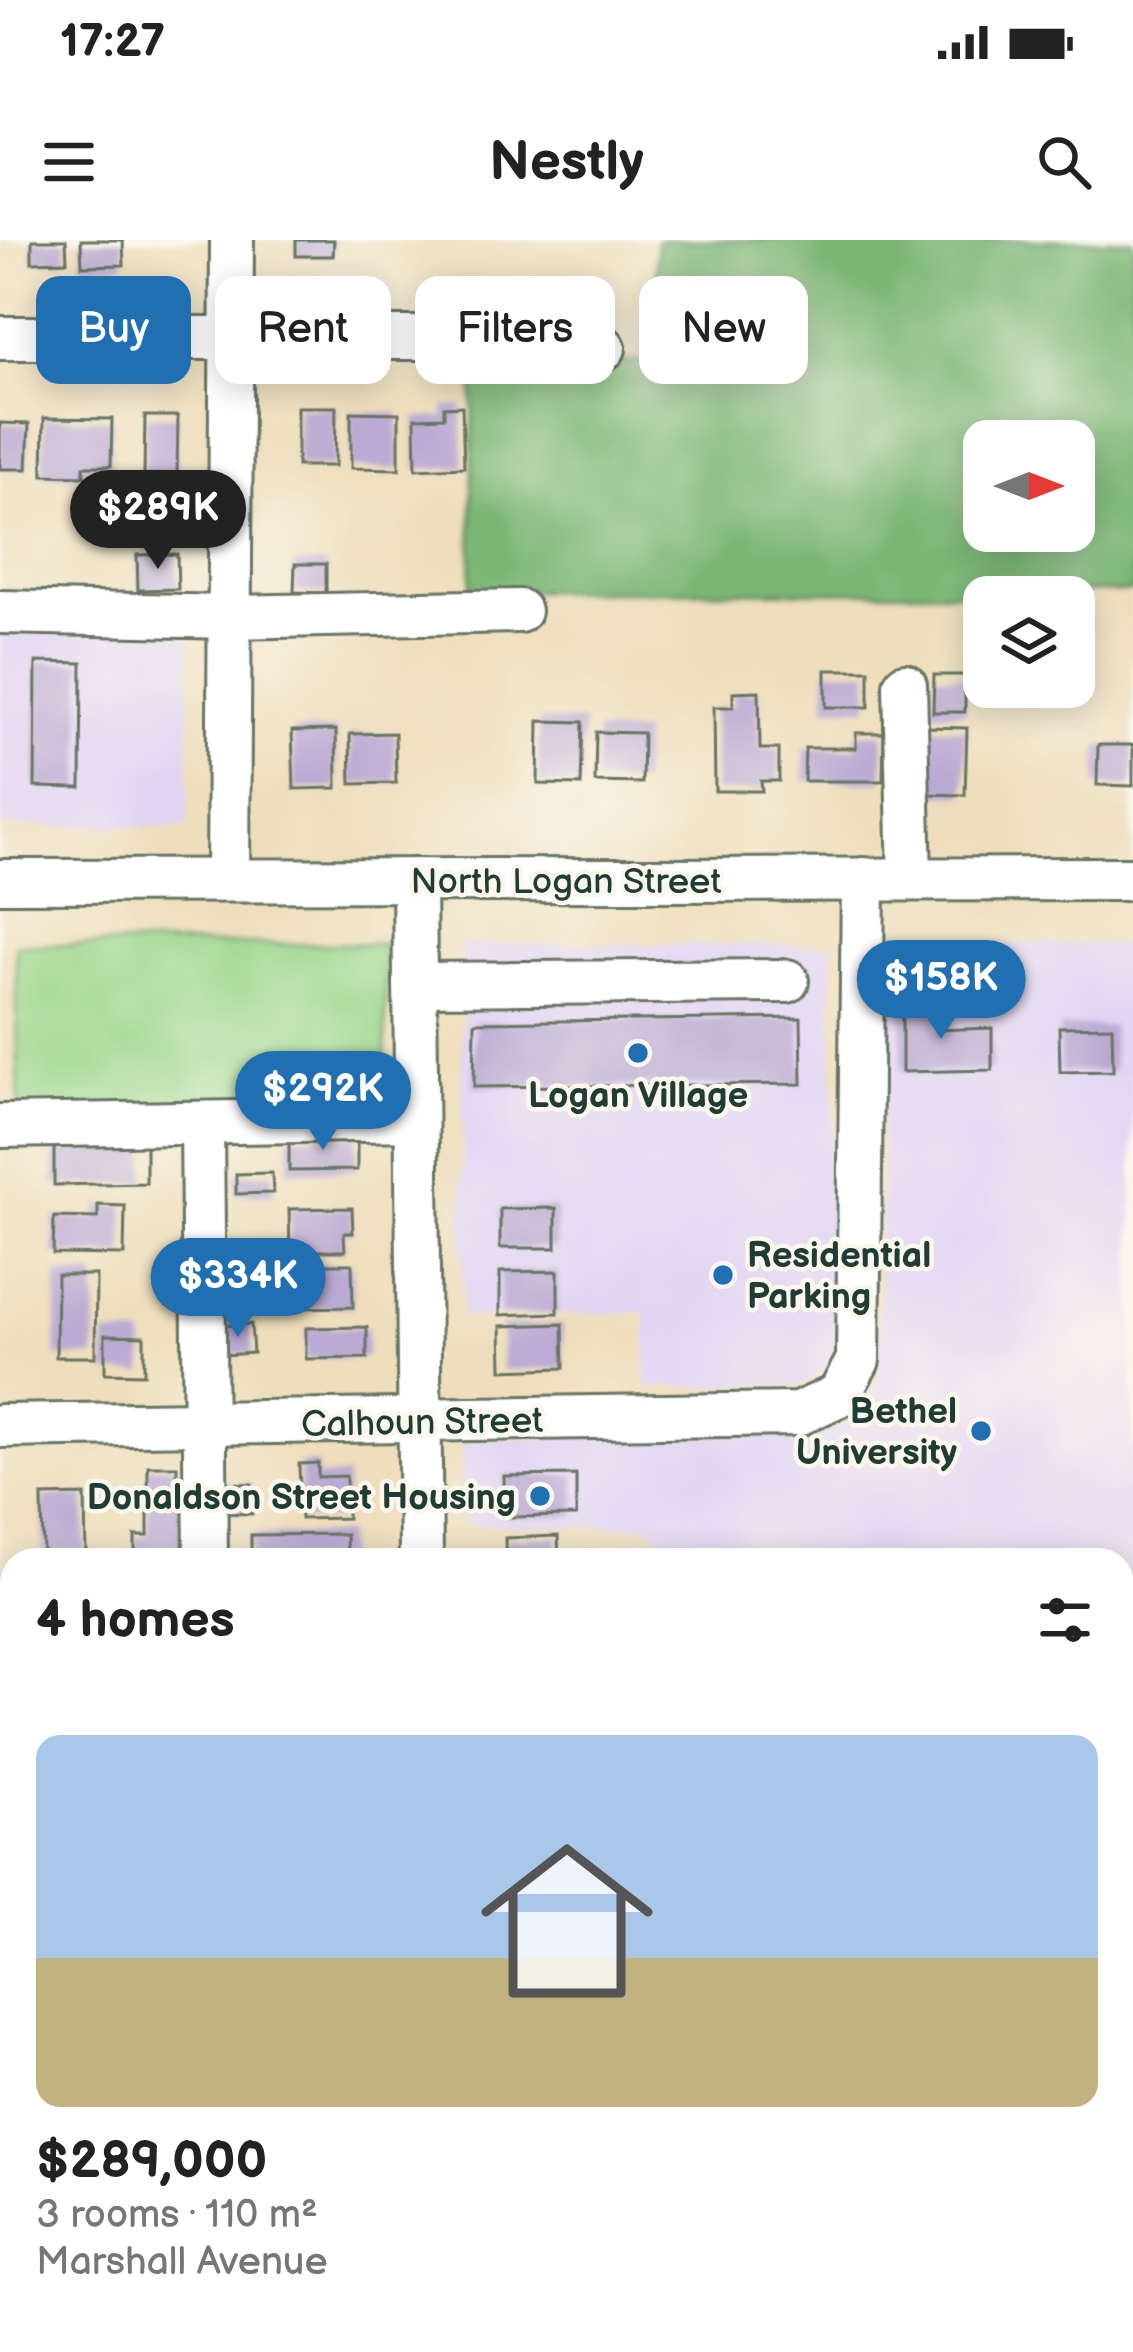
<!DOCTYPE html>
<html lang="en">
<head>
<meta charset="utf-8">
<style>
  :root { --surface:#fff; --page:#f6f6f6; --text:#222; --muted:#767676; --accent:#1f6fb2 }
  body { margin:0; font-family:"Balsamiq Sans",sans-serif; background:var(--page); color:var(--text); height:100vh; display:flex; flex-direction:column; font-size:45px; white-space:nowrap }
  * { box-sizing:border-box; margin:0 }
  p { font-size:39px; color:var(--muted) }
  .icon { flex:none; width:66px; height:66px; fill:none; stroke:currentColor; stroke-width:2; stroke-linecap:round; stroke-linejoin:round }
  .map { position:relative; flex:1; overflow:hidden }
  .details { position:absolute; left:0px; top:1308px; width:1134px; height:804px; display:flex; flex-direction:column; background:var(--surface); border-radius:36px 36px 0 0; box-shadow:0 6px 30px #0003 }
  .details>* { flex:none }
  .guide { position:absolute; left:36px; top:36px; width:1062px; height:108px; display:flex; gap:24px }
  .needle { width:78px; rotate:90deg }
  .tools { position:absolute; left:963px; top:180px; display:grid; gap:24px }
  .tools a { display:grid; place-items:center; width:132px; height:132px; border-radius:24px; background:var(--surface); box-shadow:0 6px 30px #0003; font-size:60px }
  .price { position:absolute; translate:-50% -102px; padding:0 27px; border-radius:42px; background:var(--accent); color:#fff; font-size:39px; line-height:78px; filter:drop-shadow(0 3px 6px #0008) }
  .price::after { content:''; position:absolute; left:50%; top:72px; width:36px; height:27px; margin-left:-18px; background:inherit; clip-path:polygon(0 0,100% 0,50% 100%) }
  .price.selected { background:#222; color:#fff }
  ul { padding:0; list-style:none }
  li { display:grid; align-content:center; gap:24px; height:636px; padding:0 36px }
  li span { display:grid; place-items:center; height:372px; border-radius:24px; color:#555 }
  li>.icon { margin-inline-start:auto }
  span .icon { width:216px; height:216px; fill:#fffc; stroke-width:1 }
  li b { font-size:51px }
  h2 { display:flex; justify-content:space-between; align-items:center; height:144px; padding:0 36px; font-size:51px }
  .chip { padding:0 42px; border-radius:24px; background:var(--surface); box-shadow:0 6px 30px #0003; font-size:42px; line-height:108px }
  .chip.selected { background:var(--accent); color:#fff }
  .status { display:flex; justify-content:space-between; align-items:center; height:84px; padding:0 60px; background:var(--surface); direction:ltr }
  .status svg { height:33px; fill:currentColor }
  header { display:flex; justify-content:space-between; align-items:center; height:156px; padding:0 36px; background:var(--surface); font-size:54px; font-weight:600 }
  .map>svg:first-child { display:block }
  .built { fill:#e1d4f4 }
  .green { fill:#98d589; stroke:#5c895e; stroke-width:3 }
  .forest { fill:#7ab675; stroke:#4c7a54; stroke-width:3; fill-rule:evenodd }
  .building { fill:#bbaad3 }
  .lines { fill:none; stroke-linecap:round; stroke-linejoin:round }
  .minor-casing { stroke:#677564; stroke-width:48 }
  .minor { stroke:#fff; stroke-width:42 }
  .poi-dot { fill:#1f6fb2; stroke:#fbf7ec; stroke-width:4.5 }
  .labels { text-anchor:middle; stroke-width:9; stroke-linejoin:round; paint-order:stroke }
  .street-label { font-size:36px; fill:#1f3d34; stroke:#fbf7ec }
  .poi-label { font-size:36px; font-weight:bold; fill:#1f3d34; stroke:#fbf7ec; text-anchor:end }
</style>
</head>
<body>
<div class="status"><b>17:27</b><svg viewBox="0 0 49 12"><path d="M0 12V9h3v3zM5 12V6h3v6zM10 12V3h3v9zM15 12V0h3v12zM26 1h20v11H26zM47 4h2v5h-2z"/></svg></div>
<header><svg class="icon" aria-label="menu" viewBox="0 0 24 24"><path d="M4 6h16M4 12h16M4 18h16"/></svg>Nestly<svg class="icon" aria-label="search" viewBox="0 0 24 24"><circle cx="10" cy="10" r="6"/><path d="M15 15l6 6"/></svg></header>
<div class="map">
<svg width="1133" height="2112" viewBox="0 0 1133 2112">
  <rect width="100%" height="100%" fill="#fbf7ec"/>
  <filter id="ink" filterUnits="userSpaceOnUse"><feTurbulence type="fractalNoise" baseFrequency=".00833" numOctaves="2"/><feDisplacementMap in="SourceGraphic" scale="24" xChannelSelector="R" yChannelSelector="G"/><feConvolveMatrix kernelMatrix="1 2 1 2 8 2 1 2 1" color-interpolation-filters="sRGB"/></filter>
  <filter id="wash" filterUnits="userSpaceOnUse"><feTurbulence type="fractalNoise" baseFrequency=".004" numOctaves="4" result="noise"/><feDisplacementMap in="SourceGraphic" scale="48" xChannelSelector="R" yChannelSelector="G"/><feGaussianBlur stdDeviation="2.7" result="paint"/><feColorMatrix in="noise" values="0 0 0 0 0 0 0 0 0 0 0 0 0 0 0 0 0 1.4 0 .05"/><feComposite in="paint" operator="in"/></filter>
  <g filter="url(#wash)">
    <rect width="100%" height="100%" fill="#eedebc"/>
    <g class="built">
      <path d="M0 384 190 385 188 587 0 586Z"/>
      <path d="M462 704 832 705 835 1106 830 1125 801 1145 646 1147 645 1072 463 1077Z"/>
      <path d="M1133 704V1680L1122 1681V1320H657L656 1287 463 1285 462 1199 818 1195 841 1186 878 1142 885 705Z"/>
    </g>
    <path class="green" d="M385 704 386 872 19 874 16 705Z"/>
    <path class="forest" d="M657 0H1133V352L471 351 474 119 655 122ZM984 201H1074V291H984Z"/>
    <g id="blocks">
      <g class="building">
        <path d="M32 0H66L67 21 32 22Z"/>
        <path d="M81 0H123L124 25 82 26Z"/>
        <path d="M296 0H334L333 16H296Z"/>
        <path d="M462 166 464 227 416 229 415 178 444 177V167Z"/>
        <path d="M297 167H336L335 226H297Z"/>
        <path d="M351 172 399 173V229L351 228Z"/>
        <path d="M145 176H178L177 235H144Z"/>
        <path d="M44 178 112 179 111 226H84V236L43 235Z"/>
        <path d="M0 183 29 184 27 229H0Z"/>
        <path d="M177 314 178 349 138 350 137 315Z"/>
        <path d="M295 324H326V353L294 352Z"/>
        <path d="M36 422 82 423 81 548 35 547Z"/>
        <rect x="826" y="430" width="43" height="37"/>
        <path d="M934 435H965V472H933Z"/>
        <path d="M759 451 760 509H779V541H761L762 551H715L714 467H733V452Z"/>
        <path d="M539 481 583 482 581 545 538 544Z"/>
        <path d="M925 487 967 488 965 555 923 554Z"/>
        <path d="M336 490 337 548 294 549 292 491Z"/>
        <path d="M596 492 643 493 642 543 595 542Z"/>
        <path d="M395 493 396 543 351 544 350 494Z"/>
        <path d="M856 493H884L883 541H804L805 508H856Z"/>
        <path d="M1098 505H1133V546L1097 545Z"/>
        <path d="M937 759V790L992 788V830L902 832V760Z"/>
        <path d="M801 778 802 844 474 847 475 782Z"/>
        <path d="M1112 786 1113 831 1060 832 1059 787Z"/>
        <path d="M289 896H357V930L289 931Z"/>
        <path d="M146 898V943L54 945V899Z"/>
        <path d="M272 933 273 953 236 954V934Z"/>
        <path d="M98 965 125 966 124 1015 53 1014 54 977 98 978Z"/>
        <path d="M352 968 353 993H344L345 1011H290L289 969Z"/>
        <path d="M556 968V1008H500V969Z"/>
        <path d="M312 1024H352L353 1067 295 1068 294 1048H312Z"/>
        <path d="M558 1031V1073L500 1075V1032Z"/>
        <path d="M57 1035H96L95 1117H56Z"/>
        <path d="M251 1084 253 1113 224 1115 222 1086Z"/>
        <path d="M563 1084 564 1128 502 1130 501 1086Z"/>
        <path d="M367 1087V1118L306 1119V1088Z"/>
        <path d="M105 1095 144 1096V1134L105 1133Z"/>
        <path d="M318 1223V1237L346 1236 347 1278 301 1279 299 1224Z"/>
        <path d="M148 1226H177V1250H183L184 1320H135V1296H148Z"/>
        <path d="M576 1235V1276L505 1277 504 1236Z"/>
        <path d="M220 1243 252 1244V1274L220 1273Z"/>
        <path d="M85 1255 86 1318H43L42 1256Z"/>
        <path d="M346 1294 347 1320 251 1319V1295Z"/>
        <path d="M558 1296 559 1320H506L505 1298Z"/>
        <path d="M68 2100H114L113 2112H68Z"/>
        <rect x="319" y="2100" width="41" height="12"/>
        <path d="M761 2100H802L803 2112H761Z"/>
      </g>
    </g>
  </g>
  <g filter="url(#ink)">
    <use href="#blocks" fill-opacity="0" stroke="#677564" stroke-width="3"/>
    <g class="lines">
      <g class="minor-casing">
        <g id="minor">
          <path d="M0 98H568L604 108"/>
          <path d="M0 372 231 377 519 371"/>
          <path d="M905 445 910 639"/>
          <path d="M228 640 232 0"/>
          <path d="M414 640 421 1320"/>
          <path d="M0 641 1133 639"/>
          <path d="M415 744 787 741"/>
          <path d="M202 884 206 1320"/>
          <path d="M0 886 416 879"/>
          <path d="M0 1186 798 1174 839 1155 858 1120 863 639"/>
          <path d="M1122 1715H1133"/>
          <path d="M0 1723H12"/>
          <path d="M213 2100V2112"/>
          <path d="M428 2100V2112"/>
          <path d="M653 2100 654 2112"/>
          <path d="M870 2100 871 2112"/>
          <path d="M1094 2100V2112"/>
        </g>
      </g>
      <use href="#minor" class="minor"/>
    </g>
  </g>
  <g class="poi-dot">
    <circle cx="638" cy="813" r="12"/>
    <circle cx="723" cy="1035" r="12"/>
    <circle cx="981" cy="1191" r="12"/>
    <circle cx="540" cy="1256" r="12"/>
  </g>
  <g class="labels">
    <g class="street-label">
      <text x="566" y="653">North Logan Street</text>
      <text transform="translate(422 1181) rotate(-1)" y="13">Calhoun Street</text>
    </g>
    <g class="poi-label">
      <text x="638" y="867" text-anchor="middle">Logan Village</text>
      <text x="747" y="1027" text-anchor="start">Residential<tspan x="747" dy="41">Parking</tspan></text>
      <text x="957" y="1183">Bethel<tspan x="957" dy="41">University</tspan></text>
      <text x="516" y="1269">Donaldson Street Housing</text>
    </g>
  </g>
</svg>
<div class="tools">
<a><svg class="needle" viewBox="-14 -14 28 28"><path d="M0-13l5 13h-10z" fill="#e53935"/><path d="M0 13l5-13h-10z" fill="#767676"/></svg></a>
<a><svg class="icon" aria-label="layers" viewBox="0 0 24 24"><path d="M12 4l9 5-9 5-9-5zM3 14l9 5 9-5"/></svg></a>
</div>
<b class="price selected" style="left:158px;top:332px">$289K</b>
<b class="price" style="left:941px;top:802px">$158K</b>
<b class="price" style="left:323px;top:913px">$292K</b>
<b class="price" style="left:238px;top:1100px">$334K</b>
<div class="guide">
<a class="chip selected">Buy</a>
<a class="chip">Rent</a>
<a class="chip">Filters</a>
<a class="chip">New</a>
</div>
<section class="details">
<h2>4 homes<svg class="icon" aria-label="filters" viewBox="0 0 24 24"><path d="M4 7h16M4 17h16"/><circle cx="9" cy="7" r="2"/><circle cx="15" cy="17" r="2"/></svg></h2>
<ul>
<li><span style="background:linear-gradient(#a9c7e8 60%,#c2b280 0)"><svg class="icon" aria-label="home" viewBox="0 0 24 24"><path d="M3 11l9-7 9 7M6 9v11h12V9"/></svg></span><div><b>$289,000</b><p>3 rooms · 110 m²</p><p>Marshall Avenue</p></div></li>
</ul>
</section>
</div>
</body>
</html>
